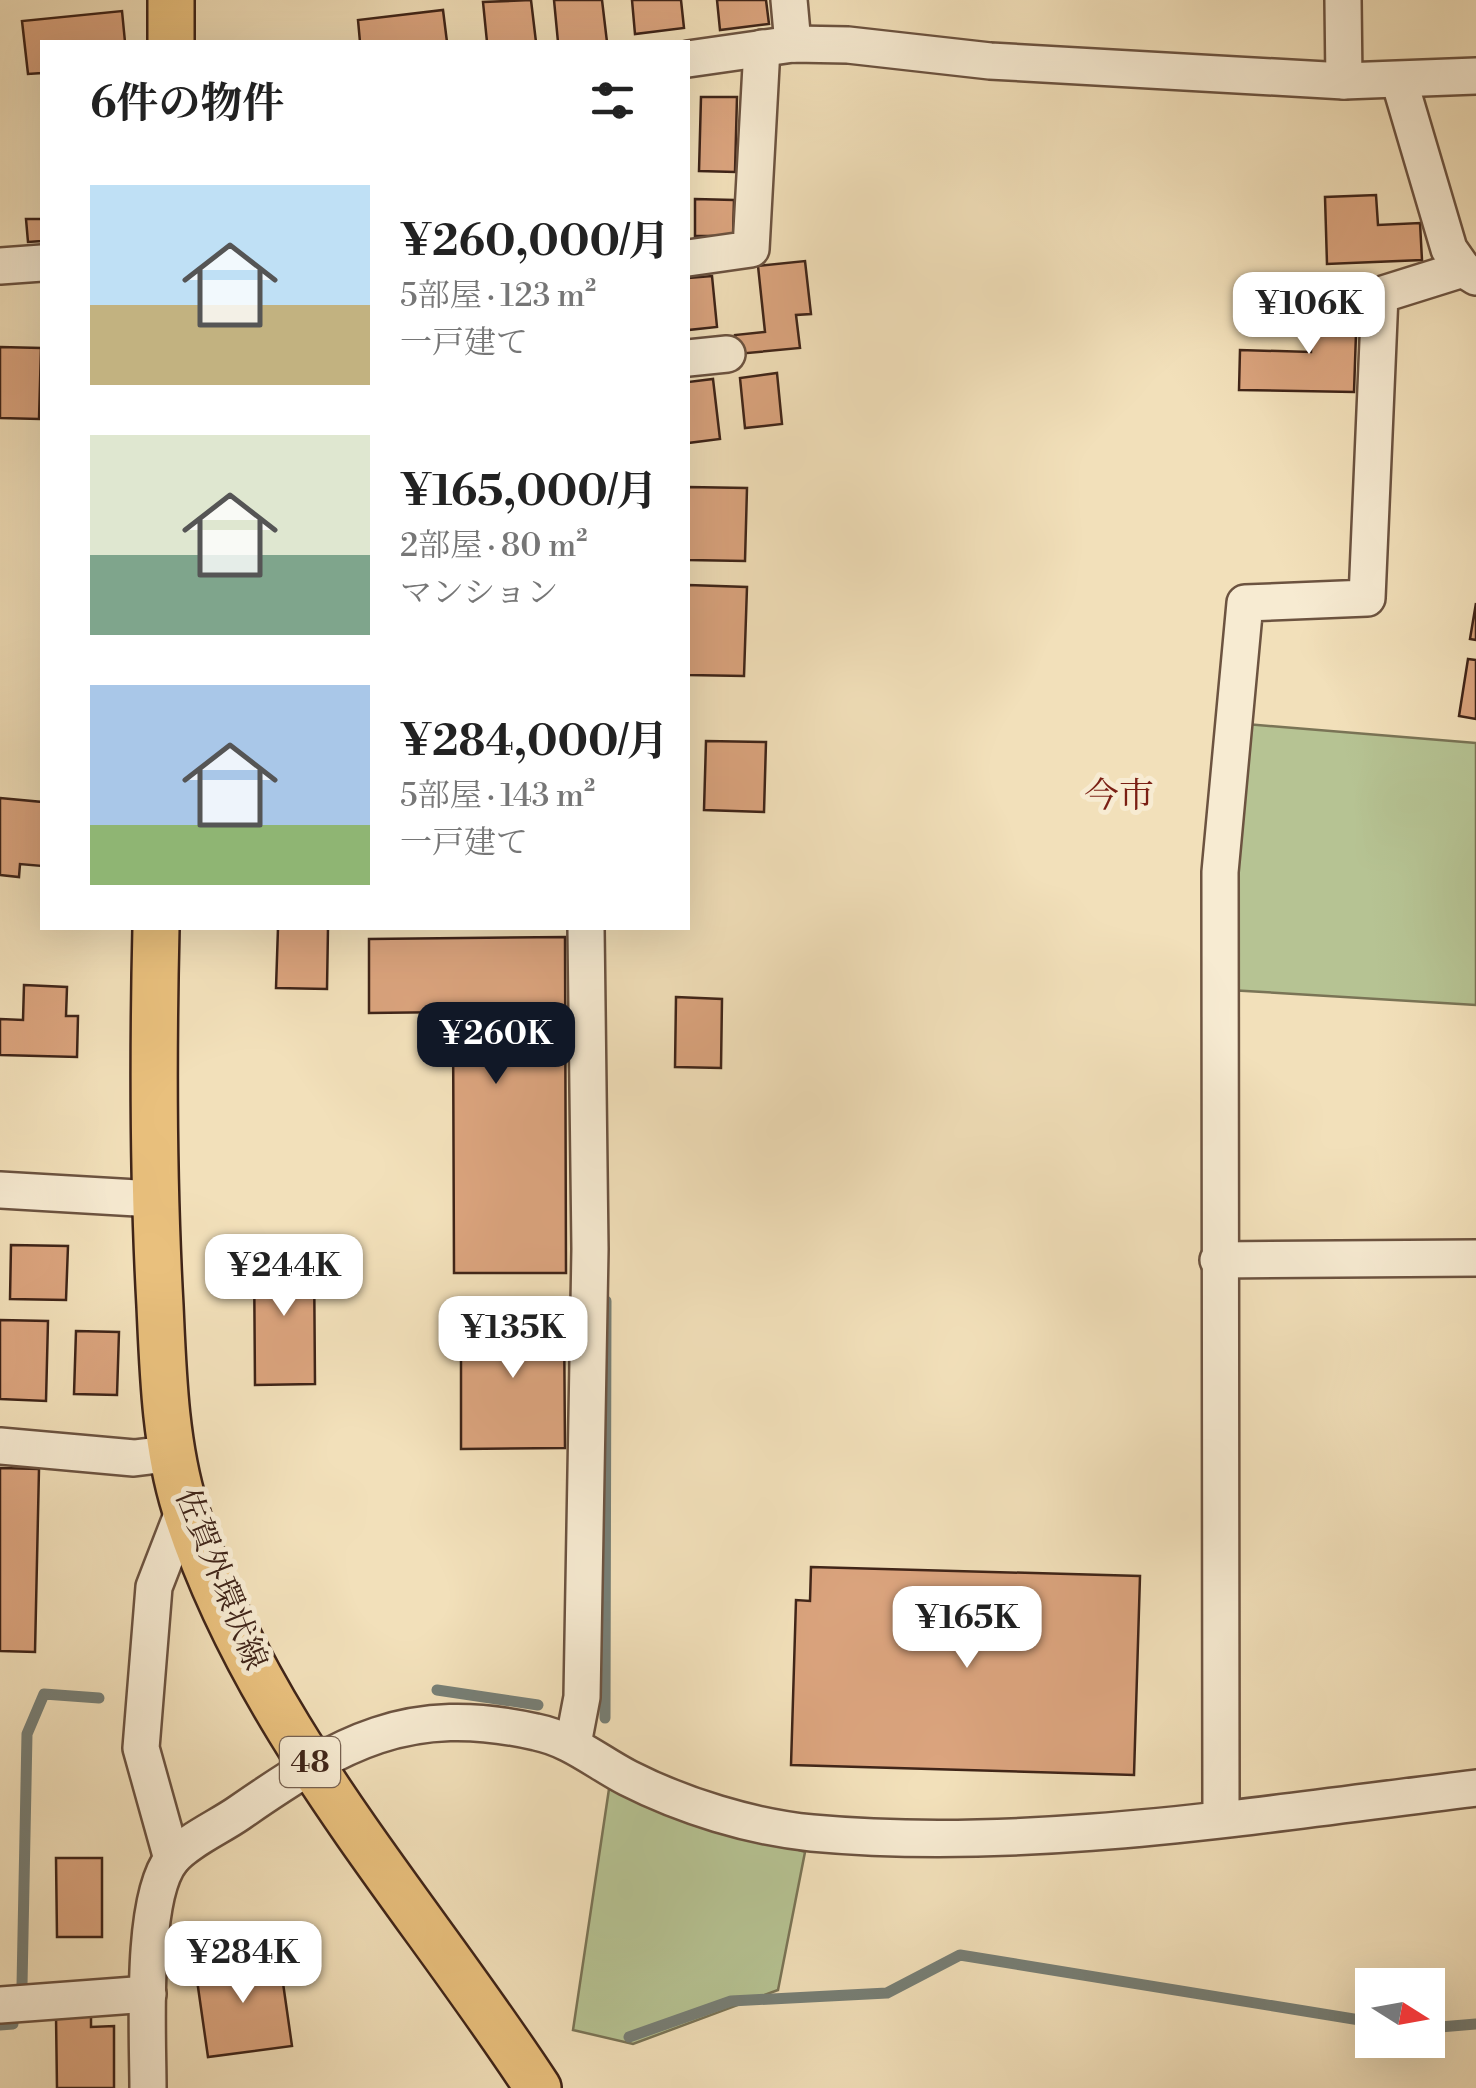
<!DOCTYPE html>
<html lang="ja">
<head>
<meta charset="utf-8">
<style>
  :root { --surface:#fff; --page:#f2f2f2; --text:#222; --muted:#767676; --accent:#111827 }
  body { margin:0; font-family:"Libre Bodoni","Noto Serif JP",serif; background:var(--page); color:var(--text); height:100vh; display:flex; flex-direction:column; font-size:38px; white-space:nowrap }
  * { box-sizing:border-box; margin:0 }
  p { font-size:32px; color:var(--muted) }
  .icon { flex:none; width:55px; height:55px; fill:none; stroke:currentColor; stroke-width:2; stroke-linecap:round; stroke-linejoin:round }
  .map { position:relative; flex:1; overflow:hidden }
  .side { position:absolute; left:40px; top:40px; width:650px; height:890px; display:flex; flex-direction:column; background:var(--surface); border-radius:0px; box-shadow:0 10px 40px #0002 }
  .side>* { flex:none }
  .needle { width:65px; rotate:101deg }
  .buttons { position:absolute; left:1355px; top:1968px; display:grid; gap:20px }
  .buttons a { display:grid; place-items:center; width:90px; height:90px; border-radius:0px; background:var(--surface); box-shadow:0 10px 40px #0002; font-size:50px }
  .price { position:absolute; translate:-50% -85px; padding:0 22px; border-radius:20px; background:#fff; color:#222; font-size:32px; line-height:65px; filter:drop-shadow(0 2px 5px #0008) }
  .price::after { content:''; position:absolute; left:50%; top:60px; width:30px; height:22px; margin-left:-15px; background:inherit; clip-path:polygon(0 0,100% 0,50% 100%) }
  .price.active { background:var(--accent); color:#fff }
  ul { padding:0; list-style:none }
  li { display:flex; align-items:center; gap:30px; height:250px; padding:0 50px }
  li span { display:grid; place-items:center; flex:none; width:280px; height:200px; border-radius:0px; color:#555 }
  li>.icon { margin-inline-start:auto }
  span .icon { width:120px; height:120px; fill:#fffc; stroke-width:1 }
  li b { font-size:42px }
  h2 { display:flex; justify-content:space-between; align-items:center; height:120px; padding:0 50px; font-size:42px }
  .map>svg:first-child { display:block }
  .green { fill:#b6c393; stroke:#7a7456; stroke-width:2.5 }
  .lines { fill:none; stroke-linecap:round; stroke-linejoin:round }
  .stream { stroke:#777f76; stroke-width:11 }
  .building { fill:#dba47e; stroke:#3f2418; stroke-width:2.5 }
  .minor-casing { stroke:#6c5340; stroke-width:40 }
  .major-casing { stroke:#3f2418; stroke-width:50 }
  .minor { stroke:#f7ebd2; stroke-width:35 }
  .major { stroke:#e9c07d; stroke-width:45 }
  .labels { text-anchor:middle; stroke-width:10; stroke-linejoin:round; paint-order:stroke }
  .shield { fill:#f7ebd2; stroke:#766050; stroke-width:2.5 }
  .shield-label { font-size:30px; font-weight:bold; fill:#3f2418 }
  .street-label { font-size:32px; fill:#3f2418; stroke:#f7ebd2 }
  .neighbourhood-label { font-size:35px; fill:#7a1f14; stroke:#f7ebd2 }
</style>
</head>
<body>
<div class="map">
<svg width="1476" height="2088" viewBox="0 0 1476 2088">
  <rect width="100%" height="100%" fill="#f2e0ba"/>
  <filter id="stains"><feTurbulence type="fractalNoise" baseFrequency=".002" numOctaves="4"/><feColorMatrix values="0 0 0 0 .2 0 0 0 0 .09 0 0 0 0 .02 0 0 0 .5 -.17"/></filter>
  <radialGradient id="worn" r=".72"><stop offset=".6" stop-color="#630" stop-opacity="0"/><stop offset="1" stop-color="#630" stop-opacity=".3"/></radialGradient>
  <g class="green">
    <path d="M1246 724 1476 743V1005L1229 990Z"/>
    <path d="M609 1789 805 1852 778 1990 633 2044 573 2030Z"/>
  </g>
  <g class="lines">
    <g class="stream">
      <path d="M437 1690 538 1705"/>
      <path d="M605 1718 606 1301"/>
      <path d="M22 1985 27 1734 44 1694 99 1698"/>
      <path d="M0 2025 13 2024"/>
      <path d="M1428 2028 1476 2024"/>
      <path d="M629 2037 731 2001 887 1993 960 1955 1372 2022"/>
    </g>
  </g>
  <g class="building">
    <path d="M531 0 536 42H487L483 2Z"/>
    <path d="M554 0H602L607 42H558Z"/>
    <path d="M632 0H681L684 28 635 34Z"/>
    <path d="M717 0H766L769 24 720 30Z"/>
    <path d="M443 10 447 42H360L358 20Z"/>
    <path d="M122 11 125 42H42V73L28 74 22 21Z"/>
    <path d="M701 97H737L735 172 699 171Z"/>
    <path d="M1376 195 1378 225 1420 223 1422 260 1327 264 1325 197Z"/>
    <path d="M695 199 734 200 733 236H695Z"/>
    <path d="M26 219H42V241L28 242Z"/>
    <path d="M805 261 811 314 796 315 800 348 737 354 735 335 765 332 758 266Z"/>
    <path d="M712 276 717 327 688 330V278Z"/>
    <path d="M1313 303 1357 304 1354 392 1239 390 1240 350 1311 352Z"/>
    <path d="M0 347 41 348 39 419 0 418Z"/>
    <path d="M777 373 782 424 745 428 740 378Z"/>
    <path d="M713 379 720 439 688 443V382Z"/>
    <path d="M688 487 747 488 745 561 688 560Z"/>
    <path d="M688 585 747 587 744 676 688 675Z"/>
    <path d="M1476 603V640L1470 639Z"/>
    <path d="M1468 659 1476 660V719L1459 716Z"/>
    <path d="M706 741 766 742 764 812 704 810Z"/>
    <path d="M0 798 42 802V866L20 864 19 877 0 875Z"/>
    <path d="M278 928H328L327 989 276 988Z"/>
    <path d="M565 937 566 1273H454L453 1012 369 1013V939Z"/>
    <path d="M24 985 67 987 66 1016H78L77 1057 0 1055V1019L23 1020Z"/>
    <path d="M676 997 722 999 721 1068 675 1067Z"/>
    <path d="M11 1245 68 1246 66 1300 10 1299Z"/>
    <path d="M254 1253H314L315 1384 255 1385Z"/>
    <path d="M564 1312 565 1448 461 1449V1313Z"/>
    <path d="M0 1320 48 1321 46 1401 0 1399Z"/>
    <path d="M76 1331 119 1332 117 1395 74 1394Z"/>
    <path d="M0 1468 39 1469 35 1652 0 1651Z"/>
    <path d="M811 1567 1140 1576 1134 1775 791 1765 796 1600 810 1601Z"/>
    <path d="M56 1858H102V1937H57Z"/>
    <path d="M279 1955 292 2046 208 2057 195 1966Z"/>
    <path d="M56 2016H91V2027L114 2026V2088H57Z"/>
  </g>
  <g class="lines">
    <g class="minor-casing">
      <g id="minor">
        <path d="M789 0 793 44"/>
        <path d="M1343 0 1344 81"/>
        <path d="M688 59 793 44 848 45 990 61 1344 81 1476 76"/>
        <path d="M1399 80 1449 249 1463 269 1476 277"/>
        <path d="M688 258 751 249 762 48"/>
        <path d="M0 266 42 263"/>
        <path d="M688 358 727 354"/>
        <path d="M0 1190 154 1199"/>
        <path d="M1218 1260 1476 1258"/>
        <path d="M0 1446 134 1458 175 1453"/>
        <path d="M573 1744 582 1697 590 1249 586 928"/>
        <path d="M1221 1817 1220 872 1245 603 1367 598 1380 295 1463 269"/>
        <path d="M172 1859 141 1748 154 1587 185 1507"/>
        <path d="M0 2005 148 1994"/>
        <path d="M148 2088C148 2036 140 1898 172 1859 187 1841 219 1827 239 1813 340 1743 408 1703 536 1732 571 1739 597 1762 628 1778 683 1806 751 1827 812 1833 1029 1853 1261 1814 1476 1788"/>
      </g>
    </g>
    <g class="major-casing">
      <g id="major">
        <path d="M171 0V42"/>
        <path d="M156 928C153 1054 153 1180 160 1306 163 1372 165 1444 185 1508 254 1726 415 1900 538 2088"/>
      </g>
    </g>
    <use href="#minor" class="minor"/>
    <use href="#major" class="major"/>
  </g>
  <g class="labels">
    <rect class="shield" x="280" y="1737" width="60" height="50" rx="8"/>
    <g class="shield-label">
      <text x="310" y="1772">48</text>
    </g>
    <g class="street-label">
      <text transform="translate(222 1579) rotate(68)" y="11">佐賀外環状線</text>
    </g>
    <g class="neighbourhood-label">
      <text x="1119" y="807">今市</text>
    </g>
  </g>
  <rect width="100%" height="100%" filter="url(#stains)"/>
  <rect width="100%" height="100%" fill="url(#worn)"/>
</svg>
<div class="buttons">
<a><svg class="needle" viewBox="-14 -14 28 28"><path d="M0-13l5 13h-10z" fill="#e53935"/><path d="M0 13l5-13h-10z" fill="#767676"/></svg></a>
</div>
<b class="price" style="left:1309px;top:357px">¥106K</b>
<b class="price active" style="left:496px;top:1087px">¥260K</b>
<b class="price" style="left:284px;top:1319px">¥244K</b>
<b class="price" style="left:513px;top:1381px">¥135K</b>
<b class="price" style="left:967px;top:1671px">¥165K</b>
<b class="price" style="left:243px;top:2006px">¥284K</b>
<section class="side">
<h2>6件の物件<svg class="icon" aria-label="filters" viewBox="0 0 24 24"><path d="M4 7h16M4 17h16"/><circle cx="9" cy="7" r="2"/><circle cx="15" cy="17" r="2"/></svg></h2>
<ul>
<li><span style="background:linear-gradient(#bfe0f5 60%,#c2b280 0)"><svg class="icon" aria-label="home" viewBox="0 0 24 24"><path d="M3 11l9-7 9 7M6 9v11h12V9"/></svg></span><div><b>¥260,000/月</b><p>5部屋 · 123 m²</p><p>一戸建て</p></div></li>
<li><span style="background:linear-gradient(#dfe7d0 60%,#7fa58c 0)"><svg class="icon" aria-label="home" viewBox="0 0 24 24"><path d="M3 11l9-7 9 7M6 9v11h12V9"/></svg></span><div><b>¥165,000/月</b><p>2部屋 · 80 m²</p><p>マンション</p></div></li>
<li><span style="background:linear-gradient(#a9c7e8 70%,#8fb573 0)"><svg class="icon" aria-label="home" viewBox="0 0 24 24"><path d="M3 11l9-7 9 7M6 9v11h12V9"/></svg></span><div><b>¥284,000/月</b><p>5部屋 · 143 m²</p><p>一戸建て</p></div></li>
</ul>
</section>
</div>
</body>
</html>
